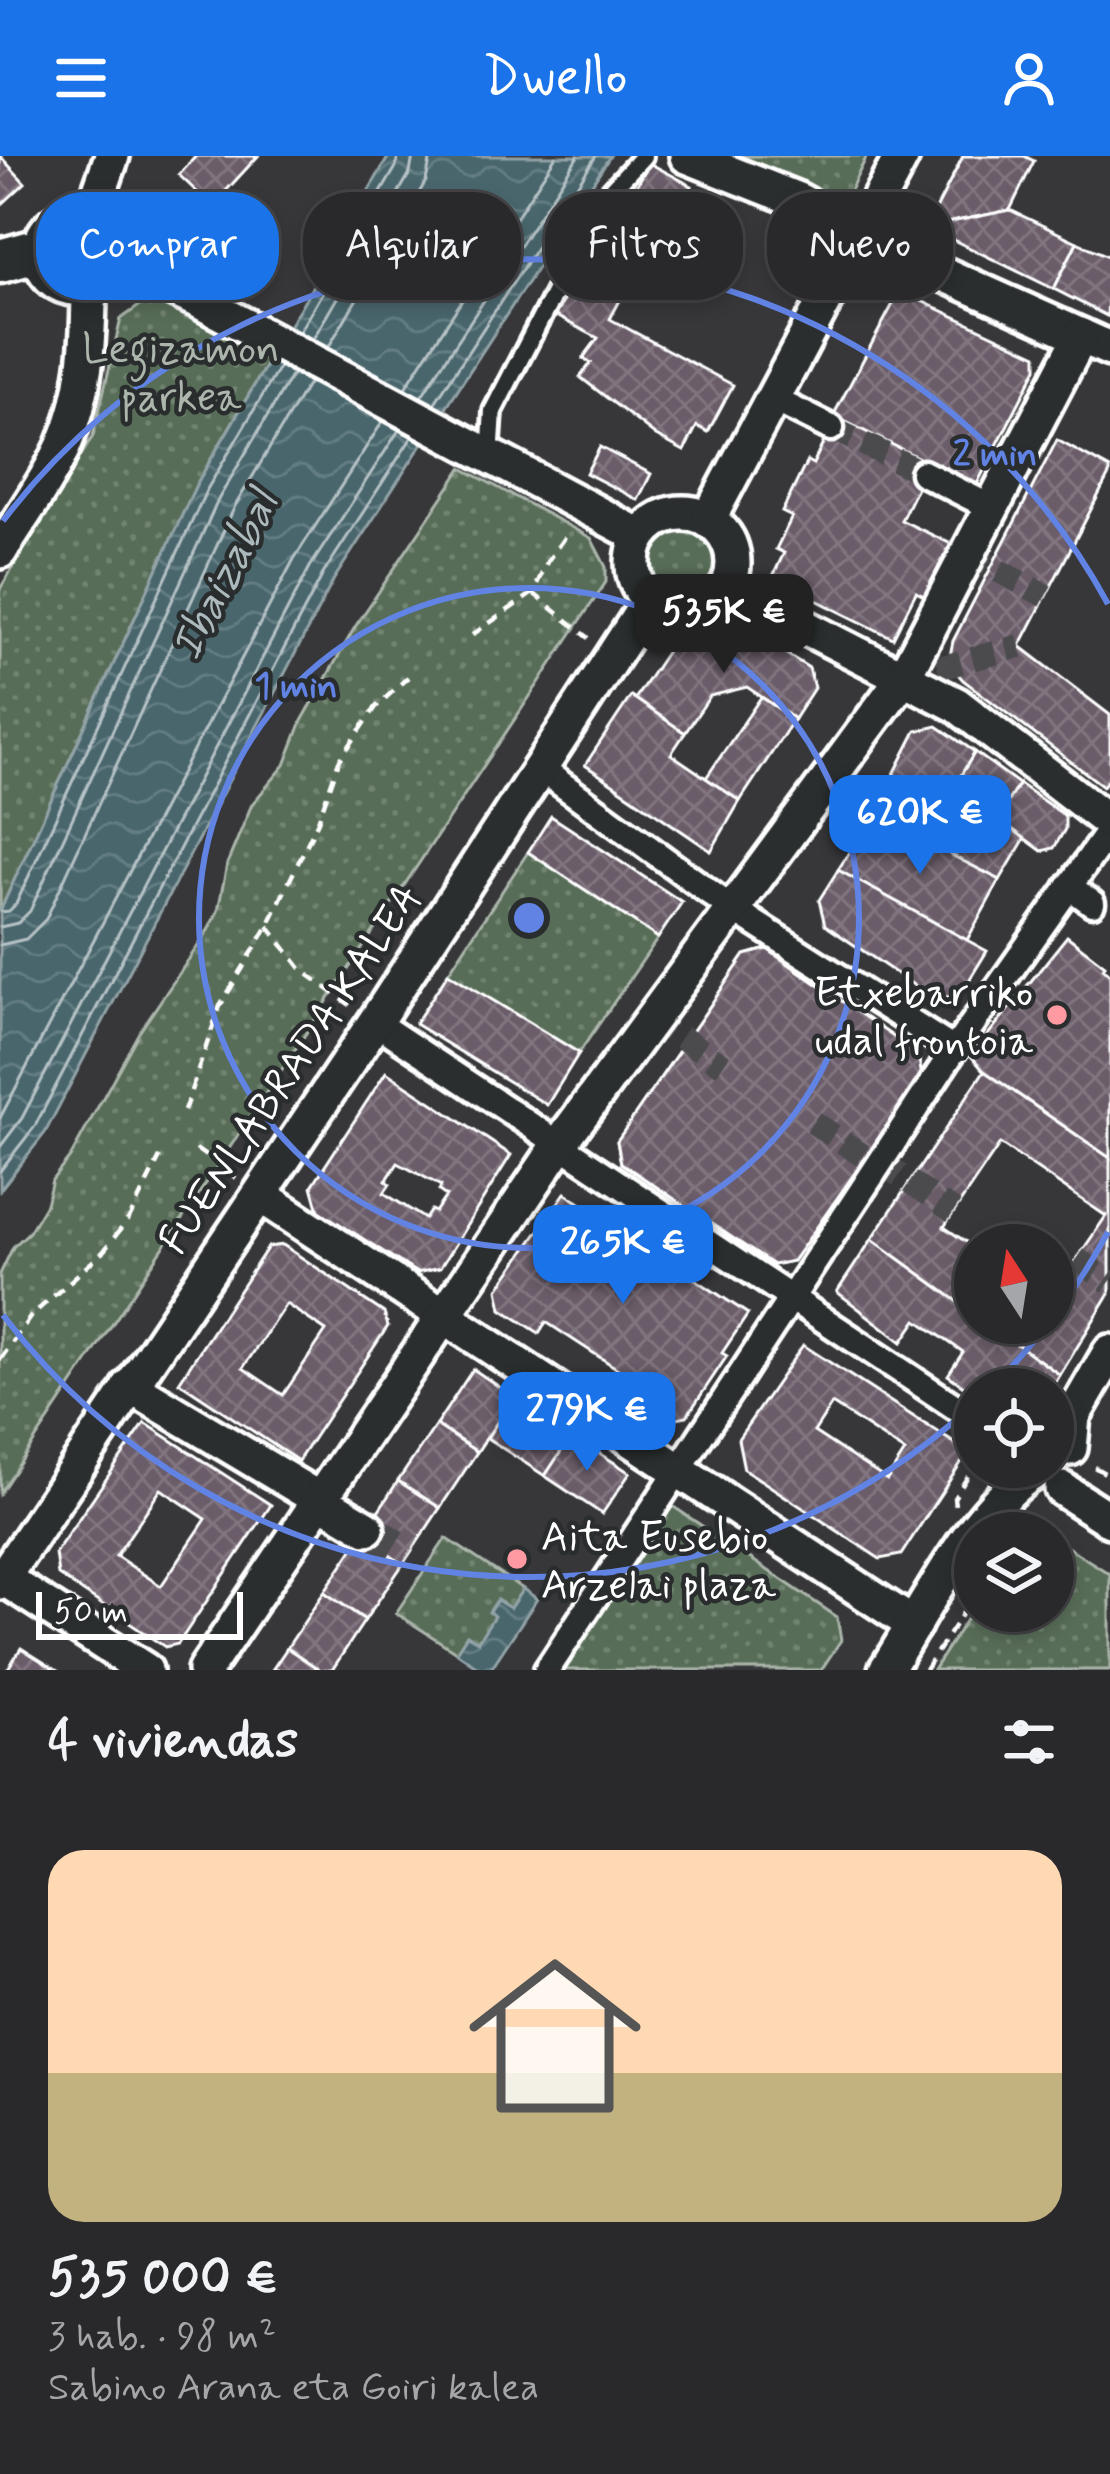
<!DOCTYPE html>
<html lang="es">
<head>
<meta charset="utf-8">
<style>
  :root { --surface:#29292c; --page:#313134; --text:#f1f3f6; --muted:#a5a6a9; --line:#454548; --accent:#1a73e8 }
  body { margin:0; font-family:Mynerve,sans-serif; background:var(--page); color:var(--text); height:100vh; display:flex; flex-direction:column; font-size:45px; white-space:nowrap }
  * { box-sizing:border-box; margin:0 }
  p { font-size:39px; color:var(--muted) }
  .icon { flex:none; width:66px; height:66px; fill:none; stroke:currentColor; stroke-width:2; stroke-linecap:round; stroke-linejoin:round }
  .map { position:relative; height:1514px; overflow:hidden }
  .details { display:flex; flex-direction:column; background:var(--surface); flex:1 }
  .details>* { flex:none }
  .guide { position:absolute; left:36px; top:36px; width:1038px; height:108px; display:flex; gap:24px }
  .needle { width:78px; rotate:348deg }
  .fabs { position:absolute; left:954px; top:1068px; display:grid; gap:24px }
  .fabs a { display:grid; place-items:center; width:120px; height:120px; border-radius:50%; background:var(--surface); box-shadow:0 6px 18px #0003,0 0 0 3px var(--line); font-size:60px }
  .scale { position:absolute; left:36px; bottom:30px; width:207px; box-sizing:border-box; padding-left:12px; border:6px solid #fff; border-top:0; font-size:33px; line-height:42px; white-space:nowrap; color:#fff; -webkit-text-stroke:9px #2a2d2e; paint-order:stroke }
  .price { position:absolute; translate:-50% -102px; padding:0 27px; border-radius:24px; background:var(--accent); color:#fff; font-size:39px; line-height:78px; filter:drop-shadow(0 3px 6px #0008) }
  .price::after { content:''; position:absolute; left:50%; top:72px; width:36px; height:27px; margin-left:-18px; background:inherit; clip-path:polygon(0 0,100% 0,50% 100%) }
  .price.current { background:#222; color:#fff }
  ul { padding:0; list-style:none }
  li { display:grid; align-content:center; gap:24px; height:636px; padding:0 48px }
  li span { display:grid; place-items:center; height:372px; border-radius:36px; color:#555 }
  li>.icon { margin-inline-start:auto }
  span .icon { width:216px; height:216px; fill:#fffc; stroke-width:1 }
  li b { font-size:51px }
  h2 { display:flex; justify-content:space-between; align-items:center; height:144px; padding:0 48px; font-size:51px }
  .pill { padding:0 42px; border-radius:48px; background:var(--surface); box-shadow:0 6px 18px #0003,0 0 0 3px var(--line); font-size:42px; line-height:108px }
  .pill.current { background:var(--accent); color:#fff }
  header { display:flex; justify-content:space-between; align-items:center; height:156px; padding:0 48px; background:var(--accent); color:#fff; font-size:54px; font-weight:600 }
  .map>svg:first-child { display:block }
  .green { fill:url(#green-dots); stroke:#acb6ac; stroke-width:3 }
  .water { fill:url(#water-waves); stroke:#92a3a7; stroke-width:3 }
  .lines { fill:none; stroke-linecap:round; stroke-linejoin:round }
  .shore { stroke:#b6c2c5; stroke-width:3 }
  .building { fill:url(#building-cross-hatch); stroke:#fff; stroke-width:3; fill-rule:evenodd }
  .pedestrian-tunnel { stroke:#4b4b4e; stroke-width:24; stroke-dasharray:24 12; stroke-linecap:butt }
  .minor-tunnel { stroke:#4b4b4e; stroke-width:33; stroke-dasharray:33 16; stroke-linecap:butt }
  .service-casing { stroke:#fff; stroke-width:26 }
  .pedestrian-casing { stroke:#fff; stroke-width:33 }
  .minor-casing { stroke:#fff; stroke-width:42 }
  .tertiary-casing { stroke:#fff; stroke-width:51 }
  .path { stroke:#fff; stroke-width:4.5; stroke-dasharray:12 9; stroke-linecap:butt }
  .service { stroke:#2a2d2e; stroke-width:16 }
  .pedestrian { stroke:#2a2d2e; stroke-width:24 }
  .minor { stroke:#2a2d2e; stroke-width:33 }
  .tertiary { stroke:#2a2d2e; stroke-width:42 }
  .ring { fill:none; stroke:#6183e4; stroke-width:6 }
  .poi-dot { fill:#ff9aa2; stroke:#2a2d2e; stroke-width:4.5 }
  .labels { text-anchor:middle; stroke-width:9; stroke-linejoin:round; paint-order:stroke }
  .park-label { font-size:42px; fill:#acb6ac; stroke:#2a2d2e }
  .poi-label { font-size:42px; fill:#fff; stroke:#2a2d2e; text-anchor:end }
  .street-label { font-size:42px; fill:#fff; stroke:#2a2d2e }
  .water-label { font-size:45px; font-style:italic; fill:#adbabd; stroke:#2a2d2e }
  .centre { fill:#6183e4; stroke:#2a2d2e; stroke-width:6 }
  .ring-label { font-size:36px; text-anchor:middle; font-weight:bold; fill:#6183e4; stroke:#2a2d2e; stroke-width:9; stroke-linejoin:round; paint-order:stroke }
</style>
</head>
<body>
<header><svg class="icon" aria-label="menu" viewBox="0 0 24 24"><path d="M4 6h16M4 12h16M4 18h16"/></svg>Dwello<svg class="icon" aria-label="person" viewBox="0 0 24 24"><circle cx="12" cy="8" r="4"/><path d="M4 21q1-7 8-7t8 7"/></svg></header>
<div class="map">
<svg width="1110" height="1514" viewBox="0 0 1110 1514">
  <defs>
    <pattern id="green-dots" width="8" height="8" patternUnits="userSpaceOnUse" patternTransform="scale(3)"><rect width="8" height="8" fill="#586d58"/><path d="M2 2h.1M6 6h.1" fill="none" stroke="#718371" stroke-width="1.8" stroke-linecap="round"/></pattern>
    <pattern id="water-waves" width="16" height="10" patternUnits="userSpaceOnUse" patternTransform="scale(3)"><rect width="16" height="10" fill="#49666d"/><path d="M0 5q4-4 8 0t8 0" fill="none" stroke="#647d83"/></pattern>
    <pattern id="building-cross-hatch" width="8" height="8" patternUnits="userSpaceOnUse" patternTransform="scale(3)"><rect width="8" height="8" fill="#6b5d69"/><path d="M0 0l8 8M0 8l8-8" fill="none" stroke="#817580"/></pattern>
  </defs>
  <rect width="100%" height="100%" fill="#37373a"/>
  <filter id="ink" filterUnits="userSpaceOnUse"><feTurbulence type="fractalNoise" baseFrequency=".00833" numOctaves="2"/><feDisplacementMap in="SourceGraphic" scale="24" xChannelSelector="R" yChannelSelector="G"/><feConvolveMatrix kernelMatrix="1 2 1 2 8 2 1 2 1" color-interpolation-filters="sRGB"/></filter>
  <g filter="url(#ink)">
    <g class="green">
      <path d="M719 0H867L835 65Z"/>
      <path d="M159 144 276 192 196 329 0 755V433L93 280 121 163 139 150Z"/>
      <path d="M462 312 591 382 606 411V426L0 1337V1118L13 1091 29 1076 46 1048 52 1024 71 1000 138 878 206 778 218 755 227 708 252 648 285 609 302 565 355 471Z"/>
      <circle cx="683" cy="407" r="31"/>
      <path d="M528 696 658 782 579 897 448 817Z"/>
      <path d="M668 1347 837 1461 841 1484 821 1514H558Z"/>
      <path d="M446 1382 523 1433 510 1452 498 1445 495 1460 477 1486 467 1479 456 1496 396 1457Z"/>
      <path d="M1053 1382 1110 1418V1514H933L975 1450V1455H1053Z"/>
    </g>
    <g class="water">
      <path d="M389 0H610L334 423 45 977 0 1034V755L196 329Z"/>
      <path d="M523 1433 537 1443 490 1514H482L456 1496 467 1479 478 1485 494 1460 489 1456 497 1444 510 1452Z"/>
    </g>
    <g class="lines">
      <g class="shore">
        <path d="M299 176 396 11 398 0"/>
        <path d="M313 183 410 17 413 0"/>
        <path d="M328 192 426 25 431 0"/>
        <path d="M405 232 556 0"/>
        <path d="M421 241 578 0"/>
        <path d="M434 248 596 0"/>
        <path d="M0 756 9 755 16 748 206 335 280 210"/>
        <path d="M0 771 18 767 30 755 219 342 293 217"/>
        <path d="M0 789 26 783 46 763 235 350 309 226"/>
        <path d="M0 962 294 403 383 265"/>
        <path d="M0 991 22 962 310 411 399 274"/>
        <path d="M0 1015 35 970 323 418 412 281"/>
      </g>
    </g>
    <g class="building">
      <path d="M0 0 25 27 0 50Z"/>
      <path d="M196 0H258L212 50 179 19Z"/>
      <path d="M963 0H1024L1034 5 1010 54 927 71Z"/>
      <path d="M649 7 692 30 681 50 749 87 726 129 650 88 610 163 733 229 708 276 697 270 684 295 656 280 580 221 591 207 583 202 598 182 552 158 604 61 616 68Z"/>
      <path d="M1010 54 1077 86 1054 133 927 71Z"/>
      <path d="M1077 86 1110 101 1107 160 1054 133Z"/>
      <path d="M900 135 1037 199V212L976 330 833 260Z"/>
      <path d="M836 261 929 307 901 364 951 388 924 440 916 436 893 482 772 422 784 397 776 393 792 361 782 356 807 305 813 308Z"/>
      <path d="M1057 284 1110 313V317L1020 490 1110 559V621L1103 630 963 524 952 511 950 500 953 485Z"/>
      <path d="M600 291 651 318 638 344 586 317Z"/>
      <path d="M745 472 809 512 814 532 794 563 747 531 710 540 685 577 635 543 671 489Z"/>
      <path d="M631 540 685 577 671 598 740 645 711 695 585 609Z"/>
      <path d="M761 541 794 563 740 645 706 622Z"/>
      <path d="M937 570 975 596 938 657 925 648 908 677 873 659 916 575Z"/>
      <path d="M975 596 1019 628 997 662 1025 682 1000 724 938 693 953 668 938 657Z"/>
      <path d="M1019 628 1065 660V673L1054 692 1042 695 997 662Z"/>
      <path d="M873 659 1000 724 967 784 838 714Z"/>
      <path d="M551 660 682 746 658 782 528 696Z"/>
      <path d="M838 714 987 795 960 839 934 843 825 769 819 744Z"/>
      <path d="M1067 780 1105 809 1103 812 1110 818V1002L984 915 971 900Z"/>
      <path d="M767 793 918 898 922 921 793 1105 773 1109 621 1007 617 985 745 799Z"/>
      <path d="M767 793 918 898 922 921 793 1105 773 1109 621 1007 617 985 745 799Z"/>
      <path d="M448 817 579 897 547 949 415 868Z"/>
      <path d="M984 915 1110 1002V1137L1060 1219 987 1167H1053V1138L1106 1060 1000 988 944 1071 975 1092V1158L872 1083Z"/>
      <path d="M386 916 511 999 440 1112 417 1117 319 1055 312 1030ZM398 1007 441 1030 439 1035 446 1040 435 1056 431 1054 425 1063 384 1037 390 1028 386 1025Z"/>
      <path d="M565 1037 748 1158 722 1197 727 1200 687 1260 667 1264 628 1238 635 1225 627 1219 546 1166 539 1177 502 1153 498 1133Z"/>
      <path d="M872 1083 975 1158V1167H987L1060 1219 1052 1233H992L986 1229 975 1233V1238L948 1219 963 1196 917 1164 902 1186 837 1136Z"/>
      <path d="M283 1089 384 1157 388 1170 298 1305 179 1226 268 1091ZM286 1148 326 1175 283 1239 243 1212Z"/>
      <path d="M803 1189 968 1296 901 1399 880 1403 744 1313 738 1283ZM832 1248 905 1296 887 1324 814 1276Z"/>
      <path d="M473 1213 514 1241 477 1296 436 1269Z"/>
      <path d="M514 1241 572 1279 545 1320 487 1282Z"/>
      <path d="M145 1267 271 1349 178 1488 165 1491 58 1419 55 1397ZM161 1333 206 1363 161 1430 116 1400Z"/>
      <path d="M436 1269 477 1296 440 1352 398 1325Z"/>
      <path d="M572 1279 630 1317 602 1358 545 1320Z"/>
      <path d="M398 1325 440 1352 403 1408 361 1381Z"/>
      <path d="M361 1381 403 1408 365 1464 324 1436Z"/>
      <path d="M324 1436 365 1464 332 1514H320L287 1492Z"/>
      <path d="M21 1492 56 1514H7Z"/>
      <path d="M287 1492 320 1514H272Z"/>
    </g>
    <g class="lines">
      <g class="pedestrian-tunnel">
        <path d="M831 272 923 317"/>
        <path d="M967 398 1046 440"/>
        <path d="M903 522 1020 490"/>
        <path d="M651 861 723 909"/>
        <path d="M813 966 878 1010"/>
        <path d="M880 1006 954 1056"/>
        <path d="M1077 1103 1110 1126"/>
      </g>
      <path class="minor-tunnel" d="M367 1372 409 1398"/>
      <g class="service-casing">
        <path id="service" d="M490 301 493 255 602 44 643 0"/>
      </g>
      <g class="pedestrian-casing">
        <g id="pedestrian">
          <path d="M773 243 831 272"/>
          <path d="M923 317 992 352"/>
          <path d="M541 613 731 752 954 894"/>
          <path d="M1069 730 1092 747"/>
          <path d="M375 866 975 1264"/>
          <path d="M547 1514 954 894 1110 673"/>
        </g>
      </g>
      <g class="minor-casing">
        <g id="minor">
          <path d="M687 0 798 44 881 90 1110 193"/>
          <circle cx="76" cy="96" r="36"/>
          <path d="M97 66 99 37 112 0"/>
          <path d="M112 104 199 145 640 380"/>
          <circle cx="683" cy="407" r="50"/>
          <path d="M708 364 902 0"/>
          <path d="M0 395C21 361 47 326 64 289 86 238 89 184 89 130"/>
          <path d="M727 431 957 549 1110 667"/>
          <path d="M260 1039 914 1469"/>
          <path d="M130 1230 367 1372"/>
          <path d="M1070 1292 1073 1260 1110 1196"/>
          <path d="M1062 1333 1110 1364"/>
          <path d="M3 1422 145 1514"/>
          <path d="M0 1426 375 866 649 445"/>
          <path d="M205 1514 559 989 903 522 1081 180"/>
          <path d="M886 1514C926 1452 973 1351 1037 1314"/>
        </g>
      </g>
      <g class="tertiary-casing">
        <path id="tertiary" d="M0 105 40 94"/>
      </g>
      <g class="path">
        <path d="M533 437 589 482"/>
        <path d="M472 479 533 437 547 406 568 376"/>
        <path d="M268 770 303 815 350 849"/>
        <path d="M184 955 220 850 268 770 318 665 339 605 376 551 408 521"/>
        <path d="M196 993 236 1022"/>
        <path d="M0 1204 31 1160 103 1096 130 1061 160 1001"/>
        <path d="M1094 1311 1110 1320"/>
        <path d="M955 1349 954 1342 975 1309"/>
        <path d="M925 1514 975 1439"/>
      </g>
      <use href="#service" class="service"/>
      <use href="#pedestrian" class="pedestrian"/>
      <use href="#minor" class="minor"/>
      <use href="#tertiary" class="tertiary"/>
    </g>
  </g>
  <g class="ring">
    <circle cx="529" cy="762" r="330"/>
    <path d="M1108 1076A659 659 0 0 1 1055 1159M1048 1168A659 659 0 0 1 991 1232M974 1248A659 659 0 0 1 3 1159M3 365A659 659 0 0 1 1108 448"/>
  </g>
  <g class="poi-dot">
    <circle cx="1057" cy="859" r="12"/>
    <circle cx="517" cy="1403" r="12"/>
  </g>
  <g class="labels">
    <g class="park-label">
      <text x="181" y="206">Legizamon<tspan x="181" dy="48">parkea</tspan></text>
    </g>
    <g class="poi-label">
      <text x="1033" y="850">Etxebarriko<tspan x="1033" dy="48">udal frontoia</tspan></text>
      <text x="541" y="1394" text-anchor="start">Aita Eusebio<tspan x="541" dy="48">Arzelai plaza</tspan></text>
    </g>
    <g class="street-label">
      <text transform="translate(289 912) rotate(-56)" y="15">FUENLABRADA KALEA</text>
    </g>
    <g class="water-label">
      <text transform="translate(223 418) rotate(-63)" y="16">Ibaizabal</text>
    </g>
  </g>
  <circle cx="529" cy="762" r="18" class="centre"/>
  <g class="ring-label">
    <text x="995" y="309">2 min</text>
    <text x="296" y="541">1 min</text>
  </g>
</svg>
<div class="fabs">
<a><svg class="needle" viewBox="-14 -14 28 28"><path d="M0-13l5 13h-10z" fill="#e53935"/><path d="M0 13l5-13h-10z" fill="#a5a6a9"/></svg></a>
<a><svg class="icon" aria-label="locate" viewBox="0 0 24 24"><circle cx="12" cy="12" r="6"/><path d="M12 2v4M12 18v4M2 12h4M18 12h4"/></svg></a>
<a><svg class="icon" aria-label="layers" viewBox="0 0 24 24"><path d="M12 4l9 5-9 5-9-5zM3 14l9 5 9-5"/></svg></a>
</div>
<div class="scale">50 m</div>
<b class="price current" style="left:724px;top:520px">535K €</b>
<b class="price" style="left:920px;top:721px">620K €</b>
<b class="price" style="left:623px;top:1151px">265K €</b>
<b class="price" style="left:587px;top:1318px">279K €</b>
<div class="guide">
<a class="pill current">Comprar</a>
<a class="pill">Alquilar</a>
<a class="pill">Filtros</a>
<a class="pill">Nuevo</a>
</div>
</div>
<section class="details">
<h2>4 viviendas<svg class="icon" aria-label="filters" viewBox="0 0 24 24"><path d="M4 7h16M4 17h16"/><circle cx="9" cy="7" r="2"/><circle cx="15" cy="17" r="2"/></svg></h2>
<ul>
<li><span style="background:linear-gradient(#ffd9b3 60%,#c2b280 0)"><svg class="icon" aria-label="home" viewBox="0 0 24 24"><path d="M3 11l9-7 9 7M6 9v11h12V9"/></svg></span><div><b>535 000 €</b><p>3 hab. · 98 m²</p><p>Sabino Arana eta Goiri kalea</p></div></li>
</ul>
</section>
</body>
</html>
